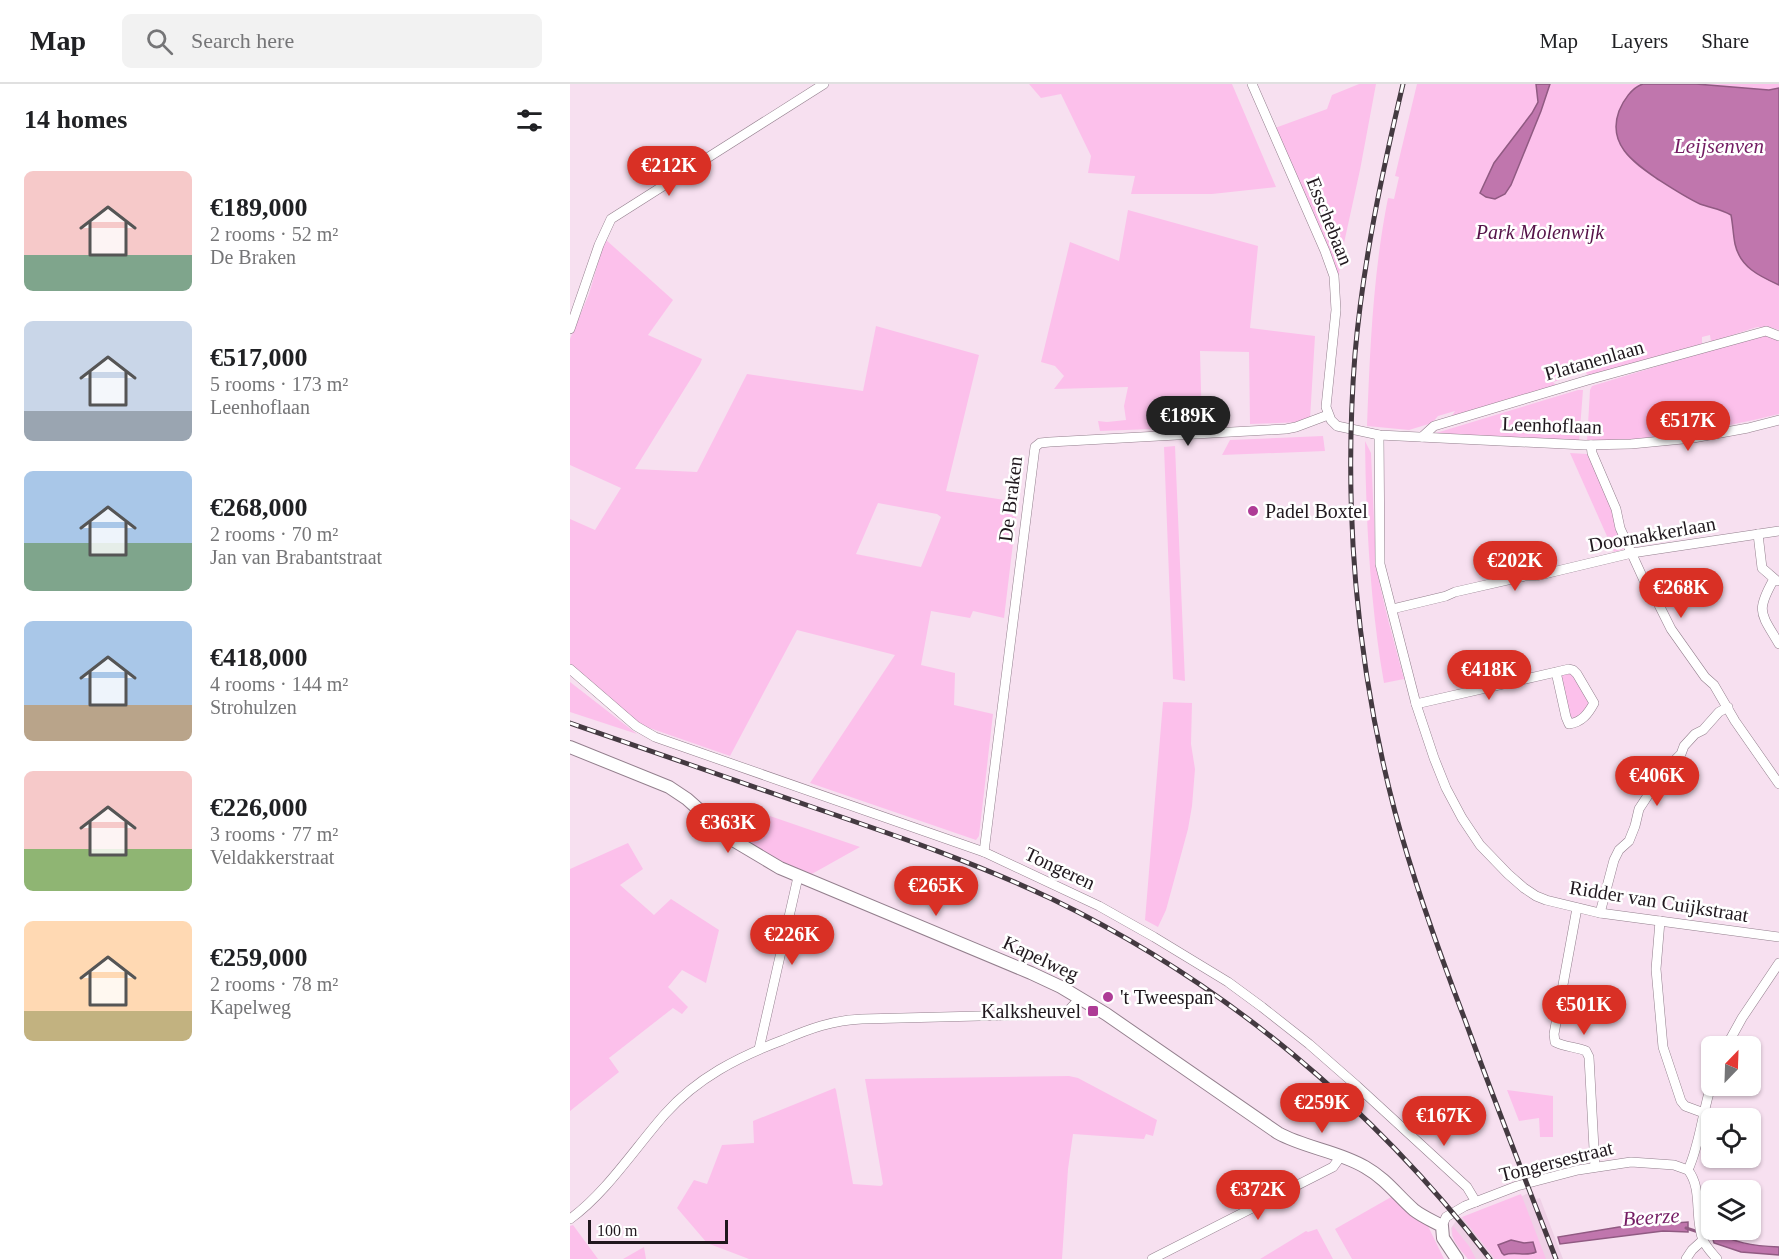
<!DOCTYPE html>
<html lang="en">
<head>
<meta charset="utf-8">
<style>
  :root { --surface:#fff; --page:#f2f2f2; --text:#202124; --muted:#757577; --line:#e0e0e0; --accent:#d93025 }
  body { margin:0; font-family:"Times New Roman",serif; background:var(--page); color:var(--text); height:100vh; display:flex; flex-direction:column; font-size:22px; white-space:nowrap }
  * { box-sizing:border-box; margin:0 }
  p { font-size:20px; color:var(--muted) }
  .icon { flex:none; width:33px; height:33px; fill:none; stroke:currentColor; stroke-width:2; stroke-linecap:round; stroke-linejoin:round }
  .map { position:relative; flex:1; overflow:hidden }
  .sheet { display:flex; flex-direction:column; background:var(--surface); width:570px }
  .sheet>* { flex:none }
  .needle { width:39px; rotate:23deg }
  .controls { position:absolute; left:1131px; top:952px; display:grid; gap:12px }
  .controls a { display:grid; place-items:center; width:60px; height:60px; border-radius:9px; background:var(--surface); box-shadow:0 2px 4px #0004; font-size:30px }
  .scale { position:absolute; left:18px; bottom:15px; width:140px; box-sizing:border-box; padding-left:6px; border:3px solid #20181e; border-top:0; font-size:16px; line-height:21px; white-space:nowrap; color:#20181e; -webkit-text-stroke:4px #fff; paint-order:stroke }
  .price { position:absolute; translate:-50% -51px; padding:0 14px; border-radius:21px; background:var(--accent); color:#fff; font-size:20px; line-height:39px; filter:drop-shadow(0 2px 3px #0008) }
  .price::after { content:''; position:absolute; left:50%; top:36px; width:18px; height:14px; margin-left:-9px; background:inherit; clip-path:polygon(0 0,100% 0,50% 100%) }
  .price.current { background:#222; color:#fff }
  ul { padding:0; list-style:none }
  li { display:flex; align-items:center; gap:18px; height:150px; padding:0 24px }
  li span { display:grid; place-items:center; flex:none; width:168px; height:120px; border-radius:9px; color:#555 }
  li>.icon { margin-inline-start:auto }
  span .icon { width:72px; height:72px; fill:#fffc; stroke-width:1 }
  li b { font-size:26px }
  h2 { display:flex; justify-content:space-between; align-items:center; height:72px; padding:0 24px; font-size:26px }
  header { display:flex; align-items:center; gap:36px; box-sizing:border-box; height:84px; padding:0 30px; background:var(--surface); border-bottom:2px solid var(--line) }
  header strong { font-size:28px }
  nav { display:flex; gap:33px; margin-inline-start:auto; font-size:21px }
  .search { width:420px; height:54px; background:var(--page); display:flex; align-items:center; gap:15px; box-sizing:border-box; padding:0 21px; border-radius:9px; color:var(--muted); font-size:22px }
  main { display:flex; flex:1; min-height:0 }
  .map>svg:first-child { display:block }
  .built { fill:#efd1e6 }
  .green { fill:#fcc0eb; fill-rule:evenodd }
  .water { fill:#c076ad; stroke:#905a82; stroke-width:1.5 }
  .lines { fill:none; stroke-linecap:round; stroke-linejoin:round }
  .stream { stroke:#905a82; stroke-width:3 }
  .minor-casing { stroke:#937f8d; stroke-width:10 }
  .major-casing { stroke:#937f8d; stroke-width:14 }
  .minor { stroke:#fff; stroke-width:9 }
  .major { stroke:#fff; stroke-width:12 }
  .rail-casing { stroke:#443a41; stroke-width:5 }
  .rail { stroke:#fff; stroke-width:3; stroke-dasharray:9; stroke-linecap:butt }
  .poi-dot { fill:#ae3c96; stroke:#fff; stroke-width:2 }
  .labels { text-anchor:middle; stroke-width:5; stroke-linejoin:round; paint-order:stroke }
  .street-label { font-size:20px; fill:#20181e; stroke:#fff }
  .park-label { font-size:20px; font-style:italic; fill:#551248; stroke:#fff }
  .poi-label { font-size:20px; fill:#20181e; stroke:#fff; text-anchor:start }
  .water-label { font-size:21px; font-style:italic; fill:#741c63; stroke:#fff }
</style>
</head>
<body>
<header>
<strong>Map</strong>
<div class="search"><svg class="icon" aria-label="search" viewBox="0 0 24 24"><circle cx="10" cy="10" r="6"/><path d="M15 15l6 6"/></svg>Search here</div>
<nav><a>Map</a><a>Layers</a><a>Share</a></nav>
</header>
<main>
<section class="sheet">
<h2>14 homes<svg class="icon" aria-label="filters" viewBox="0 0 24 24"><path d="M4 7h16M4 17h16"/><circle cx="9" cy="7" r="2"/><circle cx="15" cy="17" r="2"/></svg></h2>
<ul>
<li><span style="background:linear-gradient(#f6c9c9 70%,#7fa58c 0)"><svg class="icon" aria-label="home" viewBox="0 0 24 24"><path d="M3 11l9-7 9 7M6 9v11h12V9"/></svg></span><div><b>€189,000</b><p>2 rooms · 52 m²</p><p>De Braken</p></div></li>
<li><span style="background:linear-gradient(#c9d6e8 75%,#9aa5b1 0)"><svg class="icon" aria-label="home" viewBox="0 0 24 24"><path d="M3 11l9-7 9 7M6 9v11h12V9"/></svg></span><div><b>€517,000</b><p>5 rooms · 173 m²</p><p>Leenhoflaan</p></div></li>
<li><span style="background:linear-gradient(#a9c7e8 60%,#7fa58c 0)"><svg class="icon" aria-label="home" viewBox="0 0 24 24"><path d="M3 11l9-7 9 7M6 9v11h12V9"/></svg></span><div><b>€268,000</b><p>2 rooms · 70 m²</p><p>Jan van Brabantstraat</p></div></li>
<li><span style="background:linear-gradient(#a9c7e8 70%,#b9a48a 0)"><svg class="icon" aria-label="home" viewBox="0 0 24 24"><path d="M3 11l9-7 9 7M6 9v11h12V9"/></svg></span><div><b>€418,000</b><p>4 rooms · 144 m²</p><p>Strohulzen</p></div></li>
<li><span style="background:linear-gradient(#f6c9c9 65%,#8fb573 0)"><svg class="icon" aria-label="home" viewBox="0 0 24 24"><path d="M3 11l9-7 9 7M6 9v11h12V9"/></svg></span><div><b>€226,000</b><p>3 rooms · 77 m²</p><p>Veldakkerstraat</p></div></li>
<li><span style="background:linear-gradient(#ffd9b3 75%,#c2b280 0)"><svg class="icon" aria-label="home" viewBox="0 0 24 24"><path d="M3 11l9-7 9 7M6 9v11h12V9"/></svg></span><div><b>€259,000</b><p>2 rooms · 78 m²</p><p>Kapelweg</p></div></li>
</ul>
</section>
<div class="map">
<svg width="1209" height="1175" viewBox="0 0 1209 1175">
  <rect width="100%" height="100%" fill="#f7e0f0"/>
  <path class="built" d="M963 1107 966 1115 970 1114 993 1175H898L882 1152 881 1144 886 1137 892 1133 896 1137Z"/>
  <g class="green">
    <path d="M459 0H662L706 103 642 110H561L565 92 518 89 521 72 491 10 471 14Z"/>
    <path d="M789 0H806L790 86 774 159 768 196 705 44 757 25 762 11Z"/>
    <path d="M847 0H1209V246L1199 243H1187L1141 258 1140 251 1132 253V260L1018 293 1016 288 983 298 988 303 881 333 885 327 868 332 862 339 839 346 797 342C800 265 803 189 818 114L824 115 829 93 825 92Z"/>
    <path d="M558 126 688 162 680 244 745 252 740 335 735 338 680 340 679 268 630 267 632 343 530 347 528 337 537 338 556 336 554 322 558 303 484 305 494 292 485 282 471 278 500 158 549 177Z"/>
    <path d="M35 155 103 216 78 251 132 275 130 280 65 385 127 388 177 290 293 307 306 242 409 271 376 407 448 418 434 534 403 527 400 534 361 527 351 581 385 589 384 621 423 630 409 752 406 756 240 699 325 571 227 546 160 672 71 641 0 582V435L25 446 51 404 0 381V255L19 210ZM308 419 367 430 371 433 351 483 286 470Z"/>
    <path d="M1195 251 1209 255V330C1144 346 1084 356 1017 358L1020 306 1022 302 1187 252Z"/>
    <path d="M1008 306H1013L1009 358 866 349Z"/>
    <path d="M753 352 755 367 652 371 660 356Z"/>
    <path d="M795 357 801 369 806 481C813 520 824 557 834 595L814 599C800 519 796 439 795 357Z"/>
    <path d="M605 362 615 597 603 595 594 363Z"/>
    <path d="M1000 369 1017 370 1051 441 1055 465 1044 468Z"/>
    <path d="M994 589H1001L1020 620 1008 634 1005 635 999 632 991 593Z"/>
    <path d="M0 598 67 650 0 628Z"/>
    <path d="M593 618 622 619 621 660 625 685 622 722 618 745 596 826 588 843 575 836Z"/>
    <path d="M171 722 290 763 240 791 187 767 150 740Z"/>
    <path d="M58 759 73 785 50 801 84 831 101 815 149 846 136 899 112 886 98 903 118 923 112 930 103 924 39 974 49 988 0 1027V785Z"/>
    <path d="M499 992 508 994 587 1036 583 1052 576 1050 574 1055 503 1050 498 1085 492 1175H179L137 1159 107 1124 124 1096 137 1100 152 1061 184 1059 183 1037 265 1004 266 1006 283 1100 311 1102 313 1100 295 995Z"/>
    <path d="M937 1006 983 1012V1053H970L969 1034 949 1037Z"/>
    <path d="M951 1110 976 1175H925L892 1133Z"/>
    <path d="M823 1112 840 1130 858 1142 874 1175H782L765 1145Z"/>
    <path d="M3 1141 28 1175H0V1142Z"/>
    <path d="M883 1142 899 1162 906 1175H898C890 1165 879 1155 883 1142Z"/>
    <path d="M747 1145 763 1175H690L736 1147 738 1148Z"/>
    <path d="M74 1163 76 1175H53Z"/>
  </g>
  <g class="water">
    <path d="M966 0H980L971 27 941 101 935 110 925 115 916 113 910 109 924 79 962 29 968 18Z"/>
    <path d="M1073 0H1126L1199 6 1209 4V201C1189 192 1170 183 1165 160 1163 150 1163 141 1161 131 1151 125 1141 124 1130 120 1115 113 1100 103 1086 94 1063 78 1037 60 1049 27 1053 17 1062 3 1073 0Z"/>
    <path d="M1118 1138V1148L1093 1147 990 1160 988 1153 1049 1143Z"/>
    <path d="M1140 1145C1163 1159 1183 1162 1209 1163V1171L1171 1168 1144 1159Z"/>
    <path d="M941 1156 954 1159 963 1158 966 1168C956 1173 945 1167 934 1171L932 1169 928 1161Z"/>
  </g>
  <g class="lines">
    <path class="stream" d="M1116 1144 1144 1153"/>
    <g class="minor-casing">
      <g id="minor">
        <path d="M682 0 755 167 764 192 766 226 756 323 761 336 767 342 809 351 1015 361 1061 360 1123 354 1178 344 1209 336"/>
        <path d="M0 245 29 161 41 135 254 0"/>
        <path d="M809 351 810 480 846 620 864 674 876 704 892 734 910 761 938 790 954 804 966 812 976 816 1030 829 1209 853"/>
        <path d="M852 353 864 342 1018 296 1196 247 1209 252"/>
        <path d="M1021 361 1022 369 1046 425 1050 444 1077 503 1084 511 1101 545 1135 593 1144 601 1165 637 1209 700"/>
        <path d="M1188 450 1192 484 1207 497"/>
        <path d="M1204 495C1185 528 1191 529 1209 560"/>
        <path d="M822 525 876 512 885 508 955 492H966L1062 469 1209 447"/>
        <path d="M0 585 66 642 85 653 414 768 529 822 584 853 658 898 692 923 739 960 787 1002 897 1103 906 1118"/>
        <path d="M846 620 999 585 1003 586 1007 590 1024 619C1018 630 1012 638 999 640L996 633 986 588"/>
        <path d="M414 768 465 363 470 359 480 358 716 345 726 343 758 331"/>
        <path d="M1007 824 984 950 985 958C995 963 1006 963 1016 967L1019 973 1025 1083"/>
        <path d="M1030 829 1044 776 1049 766 1059 757 1065 742 1069 725 1094 687 1111 670 1114 662 1125 650 1133 646 1149 628 1158 623"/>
        <path d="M1090 837 1086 885 1093 963 1111 1017 1115 1022 1134 1029"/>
        <path d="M1156 963 1172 934 1209 879"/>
        <path d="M189 965 228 793"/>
        <path d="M1118 1086C1133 1105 1124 1134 1133 1156 1136 1163 1142 1169 1147 1175"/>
        <path d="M1118 1086C1131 1057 1132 1028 1142 999"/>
        <path d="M0 1135C36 1109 65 1064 95 1030 127 994 168 973 213 956 239 945 263 936 292 935L492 930 499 926 510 914"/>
        <path d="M872 1142 876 1133 895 1122 947 1102 1008 1086 1061 1078 1104 1081 1118 1086"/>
        <path d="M582 1175 763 1083 771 1072"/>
        <path d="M1116 1175 1122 1166 1133 1156"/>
      </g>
    </g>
    <g class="major-casing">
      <path id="major" d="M0 663 99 703 117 715 163 756 210 784 461 889 491 903 536 930 708 1049C735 1064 768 1067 795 1083 816 1095 827 1111 844 1126 853 1133 863 1137 872 1142L873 1154 887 1175"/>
    </g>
    <use href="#minor" class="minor"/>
    <use href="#major" class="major"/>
    <g class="rail-casing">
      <g id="rail">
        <path d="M833 0C812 89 793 178 785 270 773 423 786 580 825 728 844 799 869 868 895 936 924 1016 955 1095 986 1175"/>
        <path d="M0 639C83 668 165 696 248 725 327 752 406 779 482 815 655 899 803 1023 920 1175"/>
      </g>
    </g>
    <use href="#rail" class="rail"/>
  </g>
  <g class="poi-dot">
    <circle cx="683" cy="427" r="6"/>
    <circle cx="538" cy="913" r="6"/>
    <rect x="517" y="921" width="12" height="12" rx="3"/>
  </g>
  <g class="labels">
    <g class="street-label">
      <text transform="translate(760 137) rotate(68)" y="7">Esschebaan</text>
      <text transform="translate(1024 276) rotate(-16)" y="7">Platanenlaan</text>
      <text transform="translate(982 341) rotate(2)" y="7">Leenhoflaan</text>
      <text transform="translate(440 415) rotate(-83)" y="7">De Braken</text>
      <text transform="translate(1082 450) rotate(-10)" y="7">Doornakkerlaan</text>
      <text transform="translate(490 784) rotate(25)" y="7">Tongeren</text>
      <text transform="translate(1089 817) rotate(9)" y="7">Ridder van Cuijkstraat</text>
      <text transform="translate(471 874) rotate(25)" y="7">Kapelweg</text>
      <text transform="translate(986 1077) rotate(-14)" y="7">Tongersestraat</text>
    </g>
    <g class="park-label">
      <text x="970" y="155">Park Molenwijk</text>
    </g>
    <g class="poi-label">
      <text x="695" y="434">Padel Boxtel</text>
      <text x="550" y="920">'t Tweespan</text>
      <text x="511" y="934" text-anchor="end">Kalksheuvel</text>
    </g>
    <g class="water-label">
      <text x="1149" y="69">Leijsenven</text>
      <text transform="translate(1081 1133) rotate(-4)" y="7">Beerze</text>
    </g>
  </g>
</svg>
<div class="controls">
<a><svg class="needle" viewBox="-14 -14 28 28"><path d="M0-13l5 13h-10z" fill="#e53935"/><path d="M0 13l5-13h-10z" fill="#757577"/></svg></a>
<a><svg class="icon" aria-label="locate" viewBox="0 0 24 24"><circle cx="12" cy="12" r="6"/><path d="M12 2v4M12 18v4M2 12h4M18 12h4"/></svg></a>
<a><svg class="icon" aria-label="layers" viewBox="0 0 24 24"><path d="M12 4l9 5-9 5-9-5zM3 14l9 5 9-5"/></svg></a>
</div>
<div class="scale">100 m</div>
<b class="price" style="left:99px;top:113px">€212K</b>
<b class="price current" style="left:618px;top:363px">€189K</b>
<b class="price" style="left:1118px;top:368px">€517K</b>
<b class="price" style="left:945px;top:508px">€202K</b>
<b class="price" style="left:1111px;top:535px">€268K</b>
<b class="price" style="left:919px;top:617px">€418K</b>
<b class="price" style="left:1087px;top:723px">€406K</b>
<b class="price" style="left:158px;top:770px">€363K</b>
<b class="price" style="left:366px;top:833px">€265K</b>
<b class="price" style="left:222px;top:882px">€226K</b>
<b class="price" style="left:1014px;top:952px">€501K</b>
<b class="price" style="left:752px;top:1050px">€259K</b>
<b class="price" style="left:874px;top:1063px">€167K</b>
<b class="price" style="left:688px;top:1137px">€372K</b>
</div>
</main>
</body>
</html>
